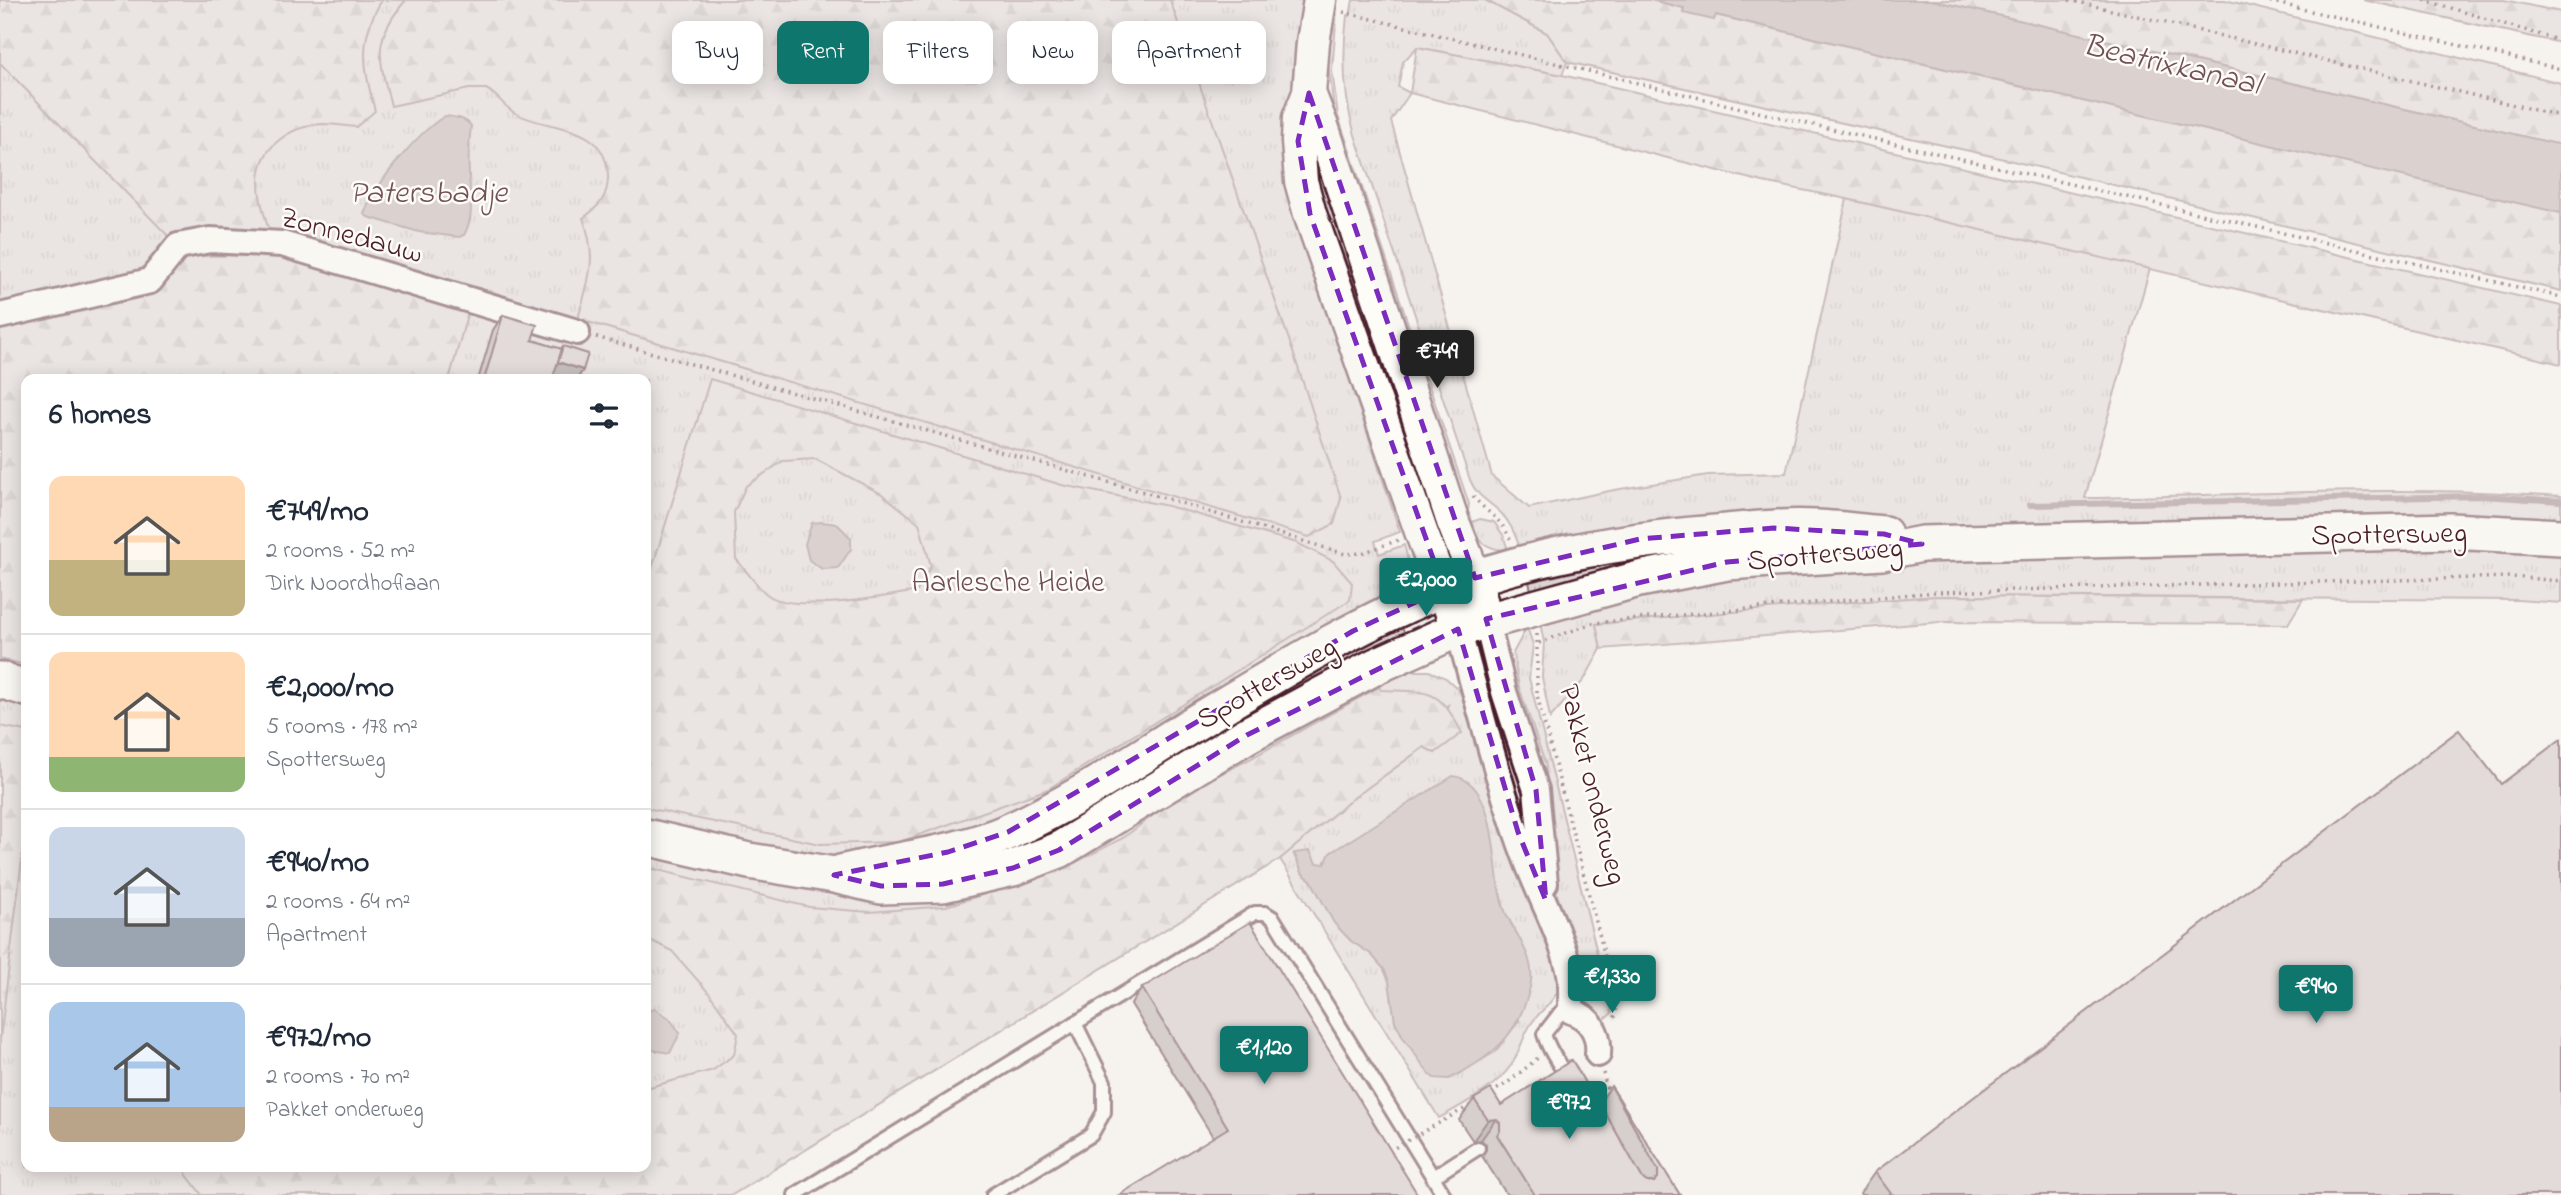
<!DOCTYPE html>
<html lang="en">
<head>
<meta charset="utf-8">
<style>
  :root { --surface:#fff; --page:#f6f6f7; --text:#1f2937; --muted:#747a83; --line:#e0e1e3; --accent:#0f766e }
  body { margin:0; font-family:"Indie Flower",sans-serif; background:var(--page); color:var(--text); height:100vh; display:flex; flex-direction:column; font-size:26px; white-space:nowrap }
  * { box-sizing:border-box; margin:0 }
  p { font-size:23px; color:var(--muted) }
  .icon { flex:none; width:38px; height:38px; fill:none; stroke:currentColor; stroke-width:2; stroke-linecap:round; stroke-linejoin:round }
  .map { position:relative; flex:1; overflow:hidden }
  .panel { position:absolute; left:21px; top:374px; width:630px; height:798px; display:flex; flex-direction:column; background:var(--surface); border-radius:14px; box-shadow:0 4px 18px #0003 }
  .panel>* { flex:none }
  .banner { position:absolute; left:672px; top:21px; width:665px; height:63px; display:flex; gap:14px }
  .price { position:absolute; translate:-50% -60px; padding:0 16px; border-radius:7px; background:var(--accent); color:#fff; font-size:23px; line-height:46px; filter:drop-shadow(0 2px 4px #0008) }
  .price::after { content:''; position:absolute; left:50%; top:42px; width:21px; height:16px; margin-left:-10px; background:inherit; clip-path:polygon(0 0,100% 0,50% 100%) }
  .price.on { background:#222; color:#fff }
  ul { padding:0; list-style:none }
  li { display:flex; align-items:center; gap:21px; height:175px; padding:0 28px }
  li+li { border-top:2px solid var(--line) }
  li span { display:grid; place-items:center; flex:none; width:196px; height:140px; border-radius:14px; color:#555 }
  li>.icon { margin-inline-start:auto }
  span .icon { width:84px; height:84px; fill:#fffc; stroke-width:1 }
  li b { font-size:30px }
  h2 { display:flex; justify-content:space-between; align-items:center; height:84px; padding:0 28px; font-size:30px }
  .pill { padding:0 24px; border-radius:14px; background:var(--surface); box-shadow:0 4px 18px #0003; font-size:24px; line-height:63px }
  .pill.on { background:var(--accent); color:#fff }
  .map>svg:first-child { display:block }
  .grass { fill:url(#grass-tufts); stroke:#937a7e; stroke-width:2; fill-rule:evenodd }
  .forest { fill:url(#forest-firs); stroke:#937a7e; stroke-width:2; fill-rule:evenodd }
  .water { fill:#bbabac; stroke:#8e7378; stroke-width:2 }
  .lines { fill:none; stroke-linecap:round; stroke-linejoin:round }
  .stream { stroke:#8e7378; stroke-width:6 }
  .service-casing { stroke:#4a1f2b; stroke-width:18 }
  .minor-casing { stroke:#4a1f2b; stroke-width:30 }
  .tertiary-casing { stroke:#4a1f2b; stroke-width:37 }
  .secondary-casing { stroke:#4a1f2b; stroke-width:40 }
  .path { stroke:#4a1f2b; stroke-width:3.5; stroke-dasharray:2 5; stroke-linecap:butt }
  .service { stroke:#fdfcf7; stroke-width:12 }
  .minor { stroke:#fdfcf7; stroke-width:24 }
  .tertiary { stroke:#fdfcf7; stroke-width:32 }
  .secondary { stroke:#fdfcf7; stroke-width:35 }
  .path-bridge { stroke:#4a1f2b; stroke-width:3.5; stroke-dasharray:2 5; stroke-linecap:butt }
  .wall { fill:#afa4a3; stroke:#4a1f2b; stroke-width:2 }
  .shaded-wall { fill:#8e8685; stroke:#4a1f2b; stroke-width:2 }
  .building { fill:#cbbfbe; stroke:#4a1f2b; stroke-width:2 }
  .marked { fill:none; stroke:#7b2cbf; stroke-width:5; stroke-dasharray:14 9; stroke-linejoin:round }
  .labels { text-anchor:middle; stroke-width:5; stroke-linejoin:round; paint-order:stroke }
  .street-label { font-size:30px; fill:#4a1f2b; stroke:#fdfcf7 }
  .park-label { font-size:30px; fill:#6e4c55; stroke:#fdfcf7 }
  .water-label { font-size:32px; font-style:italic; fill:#725058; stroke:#fdfcf7 }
</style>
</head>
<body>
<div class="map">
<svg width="2561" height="1195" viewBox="0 0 2561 1195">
  <defs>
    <pattern id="grass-tufts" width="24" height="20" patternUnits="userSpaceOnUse" patternTransform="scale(1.75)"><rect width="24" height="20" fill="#dcd4d2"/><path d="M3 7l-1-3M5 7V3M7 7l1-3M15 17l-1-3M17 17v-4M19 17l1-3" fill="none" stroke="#beb6b4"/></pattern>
    <pattern id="forest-firs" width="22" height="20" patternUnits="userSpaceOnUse" patternTransform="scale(1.75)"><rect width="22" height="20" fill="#dcd4d2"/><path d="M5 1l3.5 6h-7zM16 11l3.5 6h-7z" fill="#beb6b4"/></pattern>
  </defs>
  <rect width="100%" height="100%" fill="#f6f3ef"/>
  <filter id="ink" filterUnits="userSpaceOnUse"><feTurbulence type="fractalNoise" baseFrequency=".0143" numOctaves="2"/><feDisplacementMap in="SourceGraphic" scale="14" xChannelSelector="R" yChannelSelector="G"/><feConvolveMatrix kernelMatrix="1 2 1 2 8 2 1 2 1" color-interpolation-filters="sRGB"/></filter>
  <g filter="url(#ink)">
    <g class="grass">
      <path d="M0 0H918L1189 55 1169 0H1303L1298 36 1289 163 1295 214 1400 532 1375 541 1379 554 1404 545C1411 565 1409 583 1394 600L1416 671H1429L1446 678 1459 690 1464 700 1486 749 1561 981C1557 1001 1541 1009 1531 1024 1523 1036 1520 1051 1512 1064 1495 1089 1465 1103 1439 1118L1280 859 1352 799 1424 747 1435 753 1448 705 688 1195H0ZM26 380H646V1167H26ZM1294 855 1312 859 1320 865 1325 864V861L1499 889 1505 912 1521 941 1519 1021 1495 1052 1449 1079 1403 1037 1395 1021 1389 981 1384 969 1371 954 1351 941 1334 923 1311 880 1303 874Z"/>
      <path d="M1353 0H1485L1547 33 1567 62 1562 75 1417 47 1403 62 1398 87 1410 93 1391 121 1492 476 1529 508 1614 490 1708 475 1786 473 1847 199 2150 268 2085 498C2243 495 2403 485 2561 496V525L1928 530 1882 529 1782 515 1706 516 1660 521 1520 548C1515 535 1511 523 1501 513 1489 501 1477 497 1470 480L1355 135C1343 96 1342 57 1347 15L1350 16Z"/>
      <path d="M1333 9 1337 10 1332 71 1338 116 1469 504 1468 510 1462 513 1337 131 1328 64Z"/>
      <path d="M1316 136 1441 520 1432 523 1353 279 1313 177Z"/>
      <path d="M1480 519 1494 522 1503 535 1508 550C1488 551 1476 539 1466 524Z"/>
      <path d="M2445 543 2561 549V603L2517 600 1938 596 1596 624 1601 649 1584 680 1550 718 1542 677 1544 642 1539 618 1782 565Z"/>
      <path d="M1700 550 1533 598 1529 582 1612 563Z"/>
      <path d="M1527 627 1533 645 1529 678 1612 1013 1604 1020 1588 1007 1552 877 1546 766 1519 687 1513 653Z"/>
    </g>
    <g class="forest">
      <path d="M0 0H382C357 40 364 69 375 111L356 127C345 126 334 124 323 124 291 126 261 145 259 179 258 199 266 219 271 238L172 240 0 63Z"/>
      <path d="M406 0H1170L1289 340 1341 498 1334 524 1309 537 578 319C589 277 598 260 583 218 599 207 609 196 608 174 604 121 549 132 515 113 504 107 498 95 486 89H469L391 106C379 58 371 40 406 0Z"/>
      <path d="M1485 0H1651L1684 8 1683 12 1714 19 1715 15 2561 213V291L1983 154 1567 62 1547 33Z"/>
      <path d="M1931 0H2225L2561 83V145C2351 95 2141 49 1931 0Z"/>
      <path d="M2363 0H2504L2561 12V43Z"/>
      <path d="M1417 47 1562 75 2561 306V364L1847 199 1763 182 1410 93Z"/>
      <path d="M281 255 469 308 449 380H26V665L0 659V322L185 256Z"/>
      <path d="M710 379 1062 485 1168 506 1297 543 1333 561 1352 583 1350 600 1048 789 899 842 820 844 646 808V588ZM815 459 882 494 919 523 931 566 917 591C886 596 794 614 768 595 756 586 746 570 736 559L734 512 746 486 783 461Z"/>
      <path d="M1938 596 2303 599 2288 624 1941 622 1601 649 1596 624 1838 603Z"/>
      <path d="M1379 687 1381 690C1430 692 1438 687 1462 733L1435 753 1424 747 1352 799 1280 859 732 1195H202L186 1174V1167H646V1088L713 1070 734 1055 738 1034 709 993 672 951 646 938V867L809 907 869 912 946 906 1057 872 1123 838 1183 793 1244 762Z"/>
      <path d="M0 726 26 731V826L0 1040Z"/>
    </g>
    <g class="water">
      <path d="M1651 0H1931L2561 145V213L1716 15 1714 20 1683 13 1684 8Z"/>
      <path d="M445 116C454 117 466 118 471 126 469 142 468 159 469 176 470 197 475 216 464 235L459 237 419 232 368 217 364 214C375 184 418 132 445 116Z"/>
      <path d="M822 522 837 524 851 538V549L838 568 822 569 809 560 805 544 812 523Z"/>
      <path d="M1453 776C1499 782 1492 869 1502 903 1510 932 1538 954 1530 987 1519 1035 1491 1058 1449 1079L1434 1078 1429 1074 1403 1037 1395 1021 1389 981 1384 969 1371 954 1351 941 1334 923 1311 880 1303 874 1294 853 1310 851 1316 863 1325 864 1330 853Z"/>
      <path d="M655 1009 669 1018 680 1033 670 1053 646 1049V1011Z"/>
    </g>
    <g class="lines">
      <path class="stream" d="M2030 505 2482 496 2561 501"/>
      <g class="service-casing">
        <g id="service">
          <path d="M1569 1080C1560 1064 1549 1052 1544 1034L1561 1012 1571 1011"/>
          <path d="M1433 1177 1478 1148"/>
          <path d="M795 1195 1255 913H1265L1273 918 1444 1195"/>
          <path d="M993 1195 1091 1135 1104 1112V1082L1075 1023"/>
        </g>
      </g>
      <g class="minor-casing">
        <g id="minor">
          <path d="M0 316 150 281 178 246 210 240 282 244 577 332"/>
          <path d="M1486 619 1504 692 1536 790 1545 883"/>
          <path d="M1458 629C1480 707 1499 788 1528 864 1542 900 1561 935 1570 973 1572 985 1571 999 1571 1011 1590 1017 1600 1034 1598 1054"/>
        </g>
      </g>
      <g class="tertiary-casing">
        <g id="tertiary">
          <path d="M1320 0 1313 42 1309 93 1299 118 1298 141 1301 181 1310 214 1422 534 1458 629"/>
          <path d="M1309 93 1323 129 1453 522 1475 578 1486 619"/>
        </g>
      </g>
      <g class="secondary-casing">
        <g id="secondary">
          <path d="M0 680 26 688"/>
          <path d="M646 837 749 861 834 875 881 886 943 884 1013 868 1059 850 1247 735 1376 666 1458 629 1639 579 1727 562 1882 552 1922 544 2451 531 2561 537"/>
          <path d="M841 873C896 859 957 855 1010 831 1083 798 1149 750 1218 709 1291 665 1367 619 1447 588 1533 555 1624 540 1716 533 1749 530 1783 526 1817 528 1839 529 1862 532 1884 534"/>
        </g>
      </g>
      <g class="path">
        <path d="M2069 0 2561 116"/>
        <path d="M2263 0 2561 69"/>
        <path d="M2424 0 2561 41"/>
        <path d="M1343 12 1762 113 2561 297"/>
        <path d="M596 337 1168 499 1345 554 1362 553 1399 540"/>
        <path d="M1473 496C1487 514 1500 516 1510 539"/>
        <path d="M1537 634V695L1616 999V1015L1612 1021"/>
        <path d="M1539 643 1593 623 1936 592 2512 577 2561 581"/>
        <path d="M1603 1073 1609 1096"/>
        <path d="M1491 1093 1506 1084 1538 1058"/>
      </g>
      <use href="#service" class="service"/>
      <use href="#minor" class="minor"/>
      <use href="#tertiary" class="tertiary"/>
      <use href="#secondary" class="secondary"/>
      <path class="path-bridge" d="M1389 1151 1471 1105"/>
    </g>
    <g class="wall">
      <path d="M503 315 532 340 561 349 563 346 583 370 576 380H478L493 330Z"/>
      <path d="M2501 784 2561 1195H1861L1860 1193 1875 1172Z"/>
      <path d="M1142 988 1418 1195 1213 1137 1131 1004Z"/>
      <path d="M1611 1086 1680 1195H1507L1482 1156 1486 1150V1144L1481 1140 1473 1141 1459 1120 1474 1099 1501 1105 1593 1097 1599 1103Z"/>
    </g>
    <g class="shaded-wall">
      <path d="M558 362 583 370 576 380H555L547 377Z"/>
      <path d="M1496 1119 1481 1140 1473 1141 1488 1120Z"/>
    </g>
    <g class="building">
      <path d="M503 315 537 325 532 340 562 349 552 380H484Z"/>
      <path d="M563 346 588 354 583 370 558 362Z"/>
      <path d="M2459 730 2501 784 2561 739V1195H1892L1875 1172Z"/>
      <path d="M1250 922 1418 1195H1119L1228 1128 1142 988Z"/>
      <path d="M1572 1060 1593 1097 1595 1095 1643 1179 1647 1182H1654L1658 1178V1170L1611 1086 1680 1195H1535L1497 1135 1500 1131V1123L1496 1119 1488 1120 1474 1099 1491 1089 1501 1105Z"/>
    </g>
  </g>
  <path d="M0 0H2561V1195H0ZM1309 93 1475 578 1640 539 1774 528 1884 534 1922 544 1727 562 1486 619 1536 790 1546 901 1518 832 1458 629 1247 735 1059 850 1013 868 943 884 881 886 834 875 948 852 1008 832 1353 631 1444 589 1310 214 1298 141Z" fill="#f6f3ef" fill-opacity=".55" fill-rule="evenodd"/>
  <path class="marked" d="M1309 93 1475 578 1640 539 1774 528 1884 534 1922 544 1727 562 1486 619 1536 790 1546 901 1518 832 1458 629 1247 735 1059 850 1013 868 943 884 881 886 834 875 948 852 1008 832 1353 631 1444 589 1310 214 1298 141Z"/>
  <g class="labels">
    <g class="street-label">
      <text transform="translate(352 234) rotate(15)" y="10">Zonnedauw</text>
      <text transform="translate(2389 533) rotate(-1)" y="10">Spottersweg</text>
      <text transform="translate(1825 553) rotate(-5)" y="10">Spottersweg</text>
      <text transform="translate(1266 682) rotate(-30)" y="10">Spottersweg</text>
      <text transform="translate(1594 784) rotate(76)" y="10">Pakket onderweg</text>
    </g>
    <g class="park-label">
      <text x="1008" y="591">Aarlesche Heide</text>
    </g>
    <g class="water-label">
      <text transform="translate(2172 63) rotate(13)" y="11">Beatrixkanaal</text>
      <text x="428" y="202">Patersbadje</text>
    </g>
  </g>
</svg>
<b class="price on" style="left:1437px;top:390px">€749</b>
<b class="price" style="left:1426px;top:618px">€2,000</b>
<b class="price" style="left:1612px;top:1015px">€1,330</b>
<b class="price" style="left:2316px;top:1025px">€940</b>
<b class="price" style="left:1264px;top:1086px">€1,120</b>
<b class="price" style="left:1569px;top:1141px">€972</b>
<div class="banner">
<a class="pill">Buy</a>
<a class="pill on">Rent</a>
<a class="pill">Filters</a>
<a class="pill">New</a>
<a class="pill">Apartment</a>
</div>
<section class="panel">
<h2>6 homes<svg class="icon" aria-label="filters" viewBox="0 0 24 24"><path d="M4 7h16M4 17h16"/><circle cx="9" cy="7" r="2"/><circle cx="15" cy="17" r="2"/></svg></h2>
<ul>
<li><span style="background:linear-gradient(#ffd9b3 60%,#c2b280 0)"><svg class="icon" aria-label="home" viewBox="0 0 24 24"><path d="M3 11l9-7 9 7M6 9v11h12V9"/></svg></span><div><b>€749/mo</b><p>2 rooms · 52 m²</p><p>Dirk Noordhoflaan</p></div></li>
<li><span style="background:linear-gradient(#ffd9b3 75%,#8fb573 0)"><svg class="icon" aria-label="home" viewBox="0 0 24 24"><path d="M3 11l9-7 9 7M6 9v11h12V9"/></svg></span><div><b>€2,000/mo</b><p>5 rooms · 178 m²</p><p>Spottersweg</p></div></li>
<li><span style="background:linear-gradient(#c9d6e8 65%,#9aa5b1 0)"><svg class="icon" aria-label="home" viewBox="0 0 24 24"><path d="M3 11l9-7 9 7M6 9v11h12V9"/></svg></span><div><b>€940/mo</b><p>2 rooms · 64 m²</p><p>Apartment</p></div></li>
<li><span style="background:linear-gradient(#a9c7e8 75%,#b9a48a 0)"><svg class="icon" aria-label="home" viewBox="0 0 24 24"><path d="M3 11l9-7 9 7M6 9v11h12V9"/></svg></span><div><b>€972/mo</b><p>2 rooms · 70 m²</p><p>Pakket onderweg</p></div></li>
</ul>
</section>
</div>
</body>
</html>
